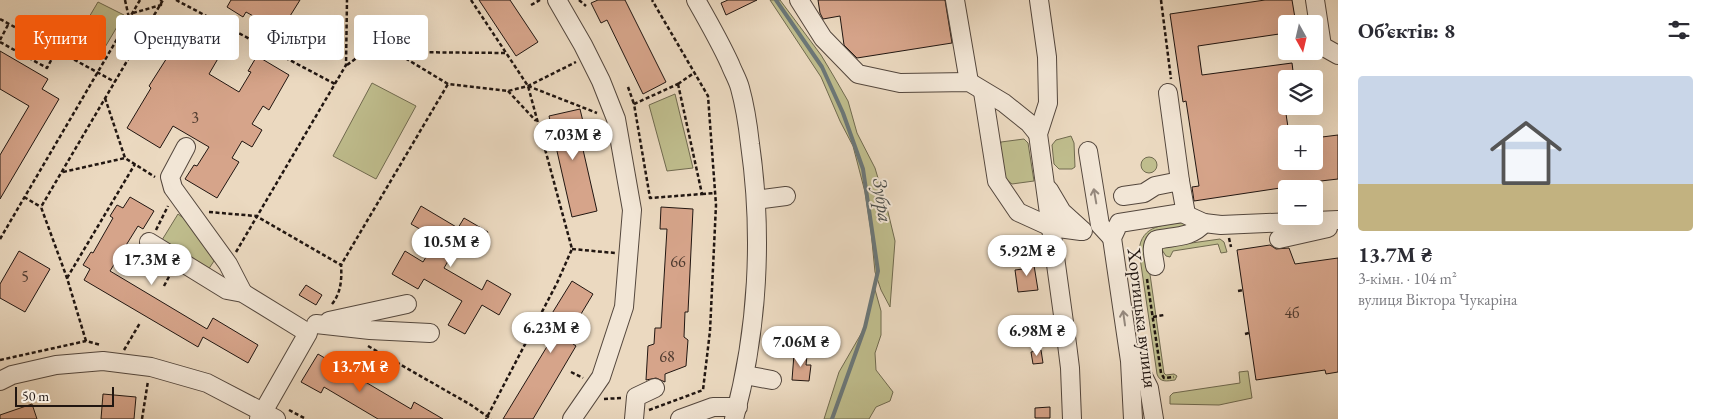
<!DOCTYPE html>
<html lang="uk">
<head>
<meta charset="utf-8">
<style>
  :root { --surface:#fff; --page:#f2f2f3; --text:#2b2b33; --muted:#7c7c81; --accent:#ea580c }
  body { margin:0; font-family:"EB Garamond",serif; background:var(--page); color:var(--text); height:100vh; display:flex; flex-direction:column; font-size:19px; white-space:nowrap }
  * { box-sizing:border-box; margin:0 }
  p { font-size:16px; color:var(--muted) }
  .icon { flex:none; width:28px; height:28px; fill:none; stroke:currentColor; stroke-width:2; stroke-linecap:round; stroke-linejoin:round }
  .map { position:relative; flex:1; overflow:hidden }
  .side { display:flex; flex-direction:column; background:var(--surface); width:375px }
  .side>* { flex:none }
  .guide { position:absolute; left:15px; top:15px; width:475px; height:45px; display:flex; gap:10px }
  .needle { width:32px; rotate:172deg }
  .controls { position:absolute; left:1278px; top:15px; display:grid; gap:10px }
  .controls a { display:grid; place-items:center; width:45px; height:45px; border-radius:5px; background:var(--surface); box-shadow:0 5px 20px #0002; font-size:25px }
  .scale { position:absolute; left:15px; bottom:12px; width:99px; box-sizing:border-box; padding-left:5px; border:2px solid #211611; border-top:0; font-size:14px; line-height:18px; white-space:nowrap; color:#211611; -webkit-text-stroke:4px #f2e6d6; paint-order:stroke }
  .price { position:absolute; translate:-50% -42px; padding:0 11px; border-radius:18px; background:#fff; color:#222; font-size:16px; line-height:32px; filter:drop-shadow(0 1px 2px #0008) }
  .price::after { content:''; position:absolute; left:50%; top:30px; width:15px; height:11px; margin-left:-8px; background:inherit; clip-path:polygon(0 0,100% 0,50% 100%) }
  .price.active { background:var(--accent); color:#fff }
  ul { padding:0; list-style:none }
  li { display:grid; align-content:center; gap:10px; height:265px; padding:0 20px }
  li span { display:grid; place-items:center; height:155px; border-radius:5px; color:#555 }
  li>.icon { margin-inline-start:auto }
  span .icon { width:90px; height:90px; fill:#fffc; stroke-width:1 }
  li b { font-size:21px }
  h2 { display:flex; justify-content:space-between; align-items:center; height:60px; padding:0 20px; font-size:21px }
  .chip { padding:0 18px; border-radius:5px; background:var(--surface); box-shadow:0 5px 20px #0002; font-size:18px; line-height:45px }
  .chip.active { background:var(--accent); color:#fff }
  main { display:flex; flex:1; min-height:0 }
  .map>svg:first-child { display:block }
  .green { fill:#bfbd8d; stroke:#706a4f }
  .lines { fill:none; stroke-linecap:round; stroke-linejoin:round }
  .stream { stroke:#6b7778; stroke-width:4 }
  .building { fill:#d6a48a; stroke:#211611 }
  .minor-casing { stroke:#54473d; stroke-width:20 }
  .path { stroke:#211611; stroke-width:2.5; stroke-dasharray:4 2.5; stroke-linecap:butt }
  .minor { stroke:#f2e6d6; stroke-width:18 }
  .oneway { stroke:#94887d }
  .labels { text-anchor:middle; stroke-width:4; stroke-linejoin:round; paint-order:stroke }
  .number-label { font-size:16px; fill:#4e3a2f }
  .street-label { font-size:19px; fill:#211611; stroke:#f2e6d6 }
  .water-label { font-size:20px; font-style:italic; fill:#4c4f4d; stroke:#f2e6d6 }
</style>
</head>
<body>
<main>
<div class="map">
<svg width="1338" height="419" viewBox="0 0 1338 419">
  <rect width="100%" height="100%" fill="#ebd9c0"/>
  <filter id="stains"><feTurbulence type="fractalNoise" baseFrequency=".004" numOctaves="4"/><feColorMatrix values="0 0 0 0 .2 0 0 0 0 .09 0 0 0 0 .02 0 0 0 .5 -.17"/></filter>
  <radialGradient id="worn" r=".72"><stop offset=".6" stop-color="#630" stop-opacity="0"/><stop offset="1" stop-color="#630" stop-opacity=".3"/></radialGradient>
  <g class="green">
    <path d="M770 0H780L821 55 833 75 848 101 857 133 875 168 888 212 895 241 890 307 881 290 875 272 871 231 865 192 853 146 840 121 821 77Z"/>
    <path d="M98 2 124 15 101 54 76 39Z"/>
    <path d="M372 83 416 106 376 179 333 156Z"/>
    <path d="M675 94 693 168 667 171 649 105Z"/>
    <path d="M1071 136 1074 143 1075 167 1072 169H1059L1054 164 1052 145 1056 140Z"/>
    <path d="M1024 139 1028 143 1034 181 1012 184 1003 177 999 153 1001 142Z"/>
    <circle cx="1149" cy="165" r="8"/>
    <path d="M178 214 190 223 214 261 208 270 162 240Z"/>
    <path d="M1186 222 1190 225 1146 246 1164 373 1166 375 1174 374 1177 376 1175 380C1167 381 1160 383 1157 374L1139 251C1141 224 1165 225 1186 222Z"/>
    <path d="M1220 239 1224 242 1227 252 1221 253 1218 244 1173 251 1170 257 1166 256 1162 250 1163 247Z"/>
    <path d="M874 286 881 311V335L875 353 876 370 893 392 890 401 876 407 869 419H824L839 372 865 327Z"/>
    <path d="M1248 371 1252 398 1219 405 1170 404V396L1173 393 1240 383 1239 372Z"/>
  </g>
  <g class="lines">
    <path class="stream" d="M776 0 822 67 843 113 863 169 878 271 865 327 832 419"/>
  </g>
  <g class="building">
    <path d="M231 0H300L277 37 261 27 264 22 246 12 243 17 227 7Z"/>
    <path d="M479 0H510L538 42 516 56Z"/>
    <path d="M598 0H625L666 82 643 94 607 20 601 23 591 3Z"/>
    <path d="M728 0H757L726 15 721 3Z"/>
    <path d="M818 0H945L952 43 857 58 844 45 840 16 823 19 820 13Z"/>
    <path d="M1265 0H1292L1296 24H1286V33L1198 46 1202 75 1292 63 1294 79H1286V87H1282L1289 134H1286V161H1314V138L1338 135V179L1286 185 1287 187 1194 201 1192 187 1199 186 1186 101 1183 102 1170 14Z"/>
    <path d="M186 28 223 50 209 74 239 92 251 72 248 71 257 56 289 75 269 110 263 106 252 124 262 130 252 147 242 141 232 158 239 162 217 198 185 179 194 165 197 166 209 147 173 126 160 148 127 128 151 88 149 86Z"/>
    <path d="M0 51 48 79 42 89 59 99 0 199V155L29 106 0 89Z"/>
    <path d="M580 109 585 130 579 132 597 211 572 217 549 116Z"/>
    <path d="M130 197 154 211 143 229 138 226 110 271 207 329 213 318 258 345 248 363 203 337 198 347 84 280 90 269 83 265 91 252 93 253 113 218 110 216 117 205 123 208Z"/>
    <path d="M421 206 458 228 464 218 488 232 475 254 458 244 444 268 482 290 487 280 511 294 499 315 482 305 465 334 448 325 462 301 424 279 418 289 392 274 405 251 423 262 437 239 411 224Z"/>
    <path d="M661 207 693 209 688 312H685L684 337 688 340 686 366 665 374V382L656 378 646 380 648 346 654 344 655 328H661L667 229H660Z"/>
    <path d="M1270 245 1276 249 1289 248 1295 264 1338 258V372L1326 374 1325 370 1256 380 1237 250Z"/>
    <path d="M19 251 50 269 25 312 0 298V284Z"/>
    <path d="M1033 259 1038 290 1018 292 1015 270 1023 269 1022 260Z"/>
    <path d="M572 281 593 294 566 339 576 346 533 419H503L554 335 543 328Z"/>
    <path d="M306 285 322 295 316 305 299 295Z"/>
    <path d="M1041 350 1043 363 1033 364 1031 352Z"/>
    <path d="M318 354 411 409 414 402 443 419H378L324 387 321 393 301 382Z"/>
    <path d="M794 354 807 355 806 365H811L809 381 792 380Z"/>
    <path d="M103 394 136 397 134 419H101Z"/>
    <path d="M32 404 37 419H0V415Z"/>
    <path d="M1050 407V418H1035V408Z"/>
  </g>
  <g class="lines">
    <g class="minor-casing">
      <g id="minor">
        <path d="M557 0 583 45 601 81 616 119 632 210 624 307 601 377 572 419"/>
        <path d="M696 0C708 21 720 42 730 64 733 72 738 80 740 88 745 106 748 126 750 144 763 235 758 330 734 419"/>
        <path d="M799 0 823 38 858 74 900 83 969 82 1004 103 1029 123 1038 134"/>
        <path d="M955 0 969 82"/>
        <path d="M1039 0 1047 57 1048 103 1038 134 1067 344 1070 368 1072 419"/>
        <path d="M1315 0 1322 46 1338 55"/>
        <path d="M983 92 997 181 1018 212 1051 227 1081 231"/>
        <path d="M1168 93 1180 181"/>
        <path d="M186 147 170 177 173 188 228 264 243 293"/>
        <path d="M1088 151 1100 225 1112 238"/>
        <path d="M1049 190 1062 212 1083 231"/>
        <path d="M1123 196 1144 193 1155 186 1180 181 1186 214"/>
        <path d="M756 200 786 196"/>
        <path d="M1279 239 1328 228"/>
        <path d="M149 242 227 290 243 293 308 333 259 419"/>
        <path d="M1155 266C1154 257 1150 247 1156 240 1174 236 1192 238 1204 223"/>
        <path d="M329 321 407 304"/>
        <path d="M316 324 370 330 430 333"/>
        <path d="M1133 356 1149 388 1154 419"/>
        <path d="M745 375 772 380"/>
        <path d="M0 381 12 375 56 365 103 361 151 367 207 383 276 419"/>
        <path d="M634 419 636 397 655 388"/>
        <path d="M680 419 713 407H738"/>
        <path d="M1133 419 1130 361 1112 238 1119 223 1182 213 1204 223 1221 225 1338 220"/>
      </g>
    </g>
    <g class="path">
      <path d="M125 0 129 18"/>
      <path d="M176 0 335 84"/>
      <path d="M471 0 528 86 572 249 557 283 486 419"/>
      <path d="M579 0 586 6"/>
      <path d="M1161 0 1171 79"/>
      <path d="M531 5 540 0"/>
      <path d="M133 13 161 5V0"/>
      <path d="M0 19 115 82"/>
      <path d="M127 22 145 32"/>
      <path d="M0 40 9 23"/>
      <path d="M0 42 47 68 57 49"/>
      <path d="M397 52 506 53"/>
      <path d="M24 56 34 37"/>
      <path d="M347 65 366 51 395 52 448 84 508 91 528 86 576 62"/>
      <path d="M678 84 702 194 650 198 634 104Z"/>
      <path d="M678 84 694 73"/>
      <path d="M528 86 597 113"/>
      <path d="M628 87 634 104"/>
      <path d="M508 91 536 121"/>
      <path d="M105 98 125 158 155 177"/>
      <path d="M63 172 125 158"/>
      <path d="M702 194 715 193"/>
      <path d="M24 197 41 207"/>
      <path d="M209 212 256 216 341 265 448 84"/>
      <path d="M156 230 168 206"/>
      <path d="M1229 238 1231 247"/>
      <path d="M0 239 140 0"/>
      <path d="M572 249 615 253"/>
      <path d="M236 252 346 65 347 0"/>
      <path d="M67 278 135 164"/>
      <path d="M1147 279 1161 373 1164 378 1174 377"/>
      <path d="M164 286 171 273"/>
      <path d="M1238 291 1243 290"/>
      <path d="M332 304C341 293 342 279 341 265"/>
      <path d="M1153 317 1164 315"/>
      <path d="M1245 334 1249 333"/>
      <path d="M86 341 67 278 41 207 163 0"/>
      <path d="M368 346 471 405 491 419"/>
      <path d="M124 350 140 323"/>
      <path d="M0 360 86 341 101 345"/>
      <path d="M571 372 583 378"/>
      <path d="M604 399 621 398"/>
      <path d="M289 410 306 419"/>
      <path d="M649 410 703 390 710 331 716 205 708 96 652 0"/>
      <path d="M142 419 148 381"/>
    </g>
    <use href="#minor" class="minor"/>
  </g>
  <defs><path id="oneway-shaft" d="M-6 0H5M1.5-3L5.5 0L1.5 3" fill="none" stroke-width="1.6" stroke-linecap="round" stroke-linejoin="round" transform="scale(1.25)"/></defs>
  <g class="oneway">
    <use href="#oneway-shaft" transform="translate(1095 196) rotate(-100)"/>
    <use href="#oneway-shaft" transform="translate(1124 318) rotate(-98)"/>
  </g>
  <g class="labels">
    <g class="number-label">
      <text x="195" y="123">3</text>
      <text x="678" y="267">66</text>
      <text x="25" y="282">5</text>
      <text x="1292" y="318">4б</text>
      <text x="667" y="362">68</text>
    </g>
    <g class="street-label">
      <text transform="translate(1143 318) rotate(83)" y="7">Хортицька вулиця</text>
    </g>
    <g class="water-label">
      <text transform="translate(883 200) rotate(82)" y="7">Зубра</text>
    </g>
  </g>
  <rect width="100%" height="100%" filter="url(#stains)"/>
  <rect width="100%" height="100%" fill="url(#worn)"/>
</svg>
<div class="controls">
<a><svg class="needle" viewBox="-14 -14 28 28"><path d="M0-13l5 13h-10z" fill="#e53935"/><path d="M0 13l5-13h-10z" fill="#7c7c81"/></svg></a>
<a><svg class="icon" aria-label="layers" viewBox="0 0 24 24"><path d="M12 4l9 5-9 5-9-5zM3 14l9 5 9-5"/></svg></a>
<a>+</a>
<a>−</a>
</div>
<div class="scale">50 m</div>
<b class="price" style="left:573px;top:161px">7.03M ₴</b>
<b class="price" style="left:451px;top:268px">10.5M ₴</b>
<b class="price" style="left:1027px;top:277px">5.92M ₴</b>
<b class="price" style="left:152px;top:286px">17.3M ₴</b>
<b class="price" style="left:551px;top:354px">6.23M ₴</b>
<b class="price" style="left:1037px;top:357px">6.98M ₴</b>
<b class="price" style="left:801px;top:368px">7.06M ₴</b>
<b class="price active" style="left:360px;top:393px">13.7M ₴</b>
<div class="guide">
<a class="chip active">Купити</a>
<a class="chip">Орендувати</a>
<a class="chip">Фільтри</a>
<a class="chip">Нове</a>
</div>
</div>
<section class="side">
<h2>Об’єктів: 8<svg class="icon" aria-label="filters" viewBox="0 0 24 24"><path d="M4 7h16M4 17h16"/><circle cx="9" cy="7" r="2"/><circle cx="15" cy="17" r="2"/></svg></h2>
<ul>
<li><span style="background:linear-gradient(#c9d6e8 70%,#c2b280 0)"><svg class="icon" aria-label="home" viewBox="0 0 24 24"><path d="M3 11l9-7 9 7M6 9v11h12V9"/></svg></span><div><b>13.7M ₴</b><p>3-кімн. · 104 m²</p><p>вулиця Віктора Чукаріна</p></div></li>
</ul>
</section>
</main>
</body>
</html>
